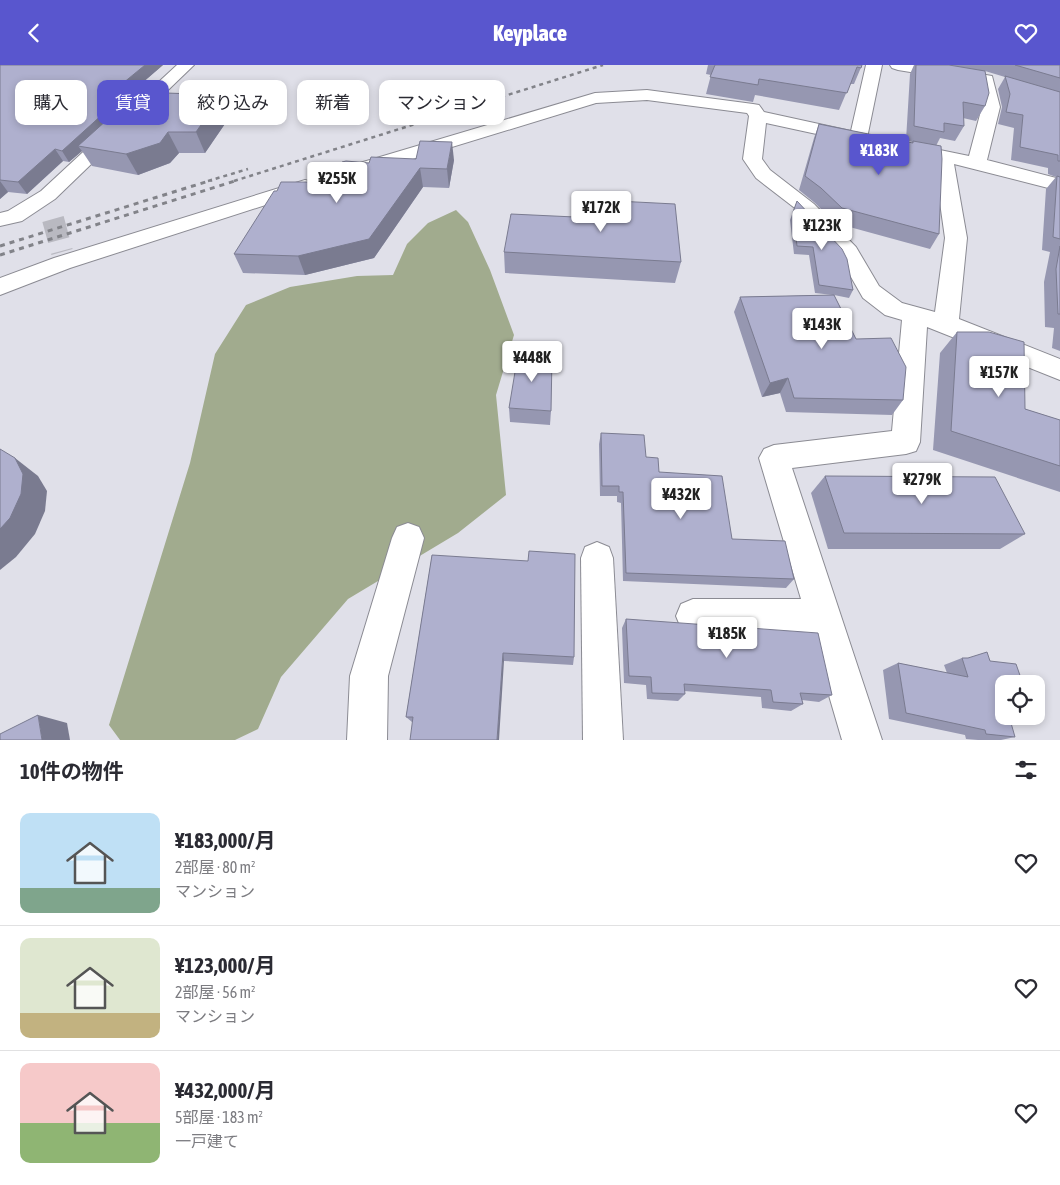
<!DOCTYPE html>
<html lang="ja">
<head>
<meta charset="utf-8">
<style>
  :root { --surface:#fff; --page:#f7f7f7; --text:#2b2b33; --muted:#7c7c81; --line:#e1e1e2; --accent:#5956ce }
  body { margin:0; font-family:"Asap Condensed","Noto Sans JP",sans-serif; background:var(--page); color:var(--text); height:100vh; display:flex; flex-direction:column; font-size:19px; white-space:nowrap }
  * { box-sizing:border-box; margin:0 }
  p { font-size:16px; color:var(--muted) }
  .icon { flex:none; width:28px; height:28px; fill:none; stroke:currentColor; stroke-width:2; stroke-linecap:round; stroke-linejoin:round }
  .map { position:relative; height:675px; overflow:hidden }
  .details { display:flex; flex-direction:column; background:var(--surface); flex:1 }
  .details>* { flex:none }
  .top-card { position:absolute; left:15px; top:15px; width:500px; height:45px; display:flex; gap:10px }
  .fabs { position:absolute; left:995px; top:610px; display:grid; gap:10px }
  .fabs a { display:grid; place-items:center; width:50px; height:50px; border-radius:10px; background:var(--surface); box-shadow:0 2px 8px #0003; font-size:25px }
  .price { position:absolute; translate:-50% -42px; padding:0 11px; border-radius:5px; background:#fff; color:#222; font-size:16px; line-height:32px; filter:drop-shadow(0 1px 2px #0008) }
  .price::after { content:''; position:absolute; left:50%; top:30px; width:15px; height:11px; margin-left:-8px; background:inherit; clip-path:polygon(0 0,100% 0,50% 100%) }
  .price.selected { background:var(--accent); color:#fff }
  ul { padding:0; list-style:none }
  li { display:flex; align-items:center; gap:15px; height:125px; padding:0 20px }
  li+li { border-top:1px solid var(--line) }
  li span { display:grid; place-items:center; flex:none; width:140px; height:100px; border-radius:10px; color:#555 }
  li>.icon { margin-inline-start:auto }
  span .icon { width:60px; height:60px; fill:#fffc; stroke-width:1 }
  li b { font-size:21px }
  h2 { display:flex; justify-content:space-between; align-items:center; height:60px; padding:0 20px; font-size:21px }
  .pill { padding:0 18px; border-radius:10px; background:var(--surface); box-shadow:0 2px 8px #0003; font-size:18px; line-height:45px }
  .pill.selected { background:var(--accent); color:#fff }
  header { display:flex; justify-content:space-between; align-items:center; height:65px; padding:0 20px; background:var(--accent); color:#fff; font-size:22px; font-weight:800 }
  .map>svg:first-child { display:block }
  .forest { fill:#a1ab8e }
  .lines { fill:none; stroke-linecap:round; stroke-linejoin:round }
  .street-tunnel { stroke:#b9b9c1; stroke-width:22; stroke-dasharray:22 11; stroke-linecap:butt }
  .street-casing { stroke:#8b8b93; stroke-width:2 }
  .street { fill:#fff; fill-rule:evenodd }
  .rail-far1 { stroke:#828389; stroke-width:2.5; stroke-dasharray:4 4; stroke-linecap:butt }
  .rail { stroke:#828389; stroke-width:3; stroke-dasharray:5 5; stroke-linecap:butt }
  .wall { fill:#9697b1 }
  .shaded-wall { fill:#7a7b90 }
  .building { fill:#afb0ce; stroke:#7a7b90 }
</style>
</head>
<body>
<header><svg class="icon" aria-label="back" viewBox="0 0 24 24"><path d="M15 5l-7 7 7 7"/></svg>Keyplace<svg class="icon" aria-label="heart" viewBox="0 0 24 24"><path d="M12 20l-8-8c-3-5 5-10 8-4 3-6 11-1 8 4z"/></svg></header>
<div class="map">
<svg width="1060" height="675" viewBox="0 0 1060 675">
  <rect width="100%" height="100%" fill="#e0e0e9"/>
  <path class="forest" d="M456 145 468 157 490 205 514 270 496 330 506 430 458 468 348 534 281 612 258 664 235 675H120L109 660 190 398 215 289 246 240 290 222 357 211 393 210 407 179 428 158Z"/>
  <g class="lines">
    <path class="street-tunnel" d="M53 154 62 187"/>
    <g class="street-casing">
      <g id="street">
        <path d="M177 0H194L55 134 22 156 0 161V148L8 146 41 126Z"/>
        <path d="M866 0H882L867 73 864 77 858 78 766 58 762 94 770 105 814 139 856 182 879 221 902 238 935 247 945 173 934 95 899 88 897 84 899 80 906 78 969 91 982 42 978 18 898 5 892 3 890 0H928L992 11 1000 42 987 95 1060 114V126L954 99 967 173 959 254 1060 294V315L927 262 920 377 916 386 906 389 792 403 882 675H842L811 569 693 568 681 563 676 551 681 539 693 534H801L759 393 764 384 774 380 892 366 902 255 885 250 863 233 839 191 800 147 756 113 743 94 749 51 747 48 647 35 596 38 367 108 360 110 353 108 350 104 353 100 595 28 647 25 753 39 759 40 764 47 851 66Z"/>
        <path d="M305 115 312 117 315 121 312 125 70 203 0 230V213L54 193Z"/>
        <path d="M408 458 419 462 424 473 388 611 387 675H347L350 611 392 473 397 462Z"/>
        <path d="M597 477 609 482 613 493 623 675H583L581 493 585 482Z"/>
      </g>
    </g>
    <use href="#street" class="street"/>
    <g class="rail-far1">
      <path d="M208 116 248 104"/>
      <path d="M234 116 603 0"/>
    </g>
    <g class="rail">
      <path d="M0 181 212 115"/>
      <path d="M0 190 238 115"/>
    </g>
  </g>
  <g class="wall">
    <path d="M0 0H163L127 31 129 35 231 50 205 88H179L170 98 138 110 92 101 82 86 69 97 63 96 27 129 8 127 0 134Z"/>
    <path d="M708 0H862L854 19H850L839 45 755 30 753 37 706 29 711 10 706 9Z"/>
    <path d="M914 0H1060V286L1052 283 1054 263 1045 262 1044 217 1050 187 1042 185 1046 124 1056 112 1048 109V103L1011 95 1014 63 998 59 1002 42 998 24 1005 12 985 6V41L976 56 963 53 964 61 955 76 940 73 936 81 939 169 930 184 835 158 815 138 799 125 814 73 819 59 912 78V77L906 75 910 9Z"/>
    <path d="M454 95 449 123 423 122 374 193 305 210 243 208 234 189 277 126 315 117 340 101 369 98Z"/>
    <path d="M597 135 681 197 675 218 505 208 504 187 595 153Z"/>
    <path d="M797 136 853 225 849 233 834 230 856 274 903 335 892 350 786 347 780 328 762 332 734 247 740 232 833 230 815 228 809 190 794 189 790 155Z"/>
    <path d="M957 267 1025 344 1060 355V427L933 385 940 288Z"/>
    <path d="M509 343 551 346 550 360 510 357Z"/>
    <path d="M601 368 646 392 659 407 732 474 794 514 786 523 623 516 621 438 617 437V431H600L599 379Z"/>
    <path d="M825 411 1025 469 1000 484H828L811 428Z"/>
    <path d="M432 490 574 592 573 600 504 596 412 657 406 652Z"/>
    <path d="M626 554 832 630 819 637 802 635 803 639 791 646 762 643 761 632 684 626 685 629 678 636 647 634 646 620 624 618 622 563Z"/>
    <path d="M962 593 990 596 1004 619V651L1015 672 1001 675H978L966 674 965 670 889 654 883 605 898 598 947 608 944 600Z"/>
  </g>
  <g class="shaded-wall">
    <path d="M145 0H163L127 31 131 40 78 81 82 86 69 97 62 86 111 28Z"/>
    <path d="M222 30 231 50 205 88 196 67Z"/>
    <path d="M168 67 179 88 170 98 138 110 126 89Z"/>
    <path d="M452 77 454 95 449 123 447 104Z"/>
    <path d="M55 84 63 96 27 129 18 117Z"/>
    <path d="M420 103 423 122 374 193 305 210 298 191Z"/>
    <path d="M0 116 8 127 0 134Z"/>
    <path d="M788 313 780 328 762 332 770 318Z"/>
    <path d="M15 393 38 411 47 426 45 446 35 469 16 492 0 505V464Z"/>
    <path d="M503 588 504 596 499 675H497Z"/>
    <path d="M38 650 67 658 70 675H42Z"/>
  </g>
  <g class="building">
    <path d="M0 0H145L111 28 125 29 62 86 55 84 18 117 0 115Z"/>
    <path d="M715 0H862L861 3 857 2 847 28 759 14 758 20 710 12Z"/>
    <path d="M916 0H949L985 6 989 28 985 41 963 37 964 61 944 58V67L914 61Z"/>
    <path d="M1015 0H1060V13Z"/>
    <path d="M1005 11 1060 27V96H1058V90L1020 82 1023 50 1006 47 1010 29Z"/>
    <path d="M138 27 222 30 196 67H168L160 78 126 89 78 81Z"/>
    <path d="M819 59 913 78V76L941 81 942 94 939 169 842 143 821 123 805 111Z"/>
    <path d="M420 76 452 77 447 104 420 103 369 174 298 191 234 189 274 126H277L281 117H315L324 103 340 101 342 97 346 96 369 98 371 92 416 94Z"/>
    <path d="M1057 111 1060 112V174L1053 172Z"/>
    <path d="M597 135 675 139 681 197 504 187 511 149 596 153Z"/>
    <path d="M797 136 842 184 847 194 853 225 819 220 813 182 797 181 793 147Z"/>
    <path d="M1060 181V249H1058L1056 204Z"/>
    <path d="M834 230 856 274 891 273 906 302 903 335 794 333 788 313 770 318 740 232Z"/>
    <path d="M957 267H989L1024 277 1025 344 1060 355V401L951 366Z"/>
    <path d="M518 289 552 292 551 346 509 343Z"/>
    <path d="M601 368 644 370 646 392 658 393 659 407 722 411 732 474 785 476 794 514 626 508 623 427H619V421H602Z"/>
    <path d="M0 384 15 393 23 409 21 429 10 453 0 464Z"/>
    <path d="M825 411 995 412 1025 469 844 468Z"/>
    <path d="M529 486 575 489 574 592 503 588 497 675H410L413 652H406L432 490 528 496Z"/>
    <path d="M626 554 818 568 832 630 800 628 803 639 773 637 771 625 684 619 685 629 652 628 651 612 629 611Z"/>
    <path d="M987 587 990 596 1016 599 1023 619H1004V651H1009L1015 672 986 669 985 665 906 648 898 598 968 612 962 593H968Z"/>
    <path d="M38 650 42 675H0V669Z"/>
  </g>
</svg>
<div class="fabs">
<a><svg class="icon" aria-label="locate" viewBox="0 0 24 24"><circle cx="12" cy="12" r="6"/><path d="M12 2v4M12 18v4M2 12h4M18 12h4"/></svg></a>
</div>
<b class="price selected" style="left:879px;top:111px">¥183K</b>
<b class="price" style="left:337px;top:139px">¥255K</b>
<b class="price" style="left:601px;top:168px">¥172K</b>
<b class="price" style="left:822px;top:186px">¥123K</b>
<b class="price" style="left:822px;top:285px">¥143K</b>
<b class="price" style="left:532px;top:318px">¥448K</b>
<b class="price" style="left:999px;top:333px">¥157K</b>
<b class="price" style="left:922px;top:440px">¥279K</b>
<b class="price" style="left:681px;top:455px">¥432K</b>
<b class="price" style="left:727px;top:594px">¥185K</b>
<div class="top-card">
<a class="pill">購入</a>
<a class="pill selected">賃貸</a>
<a class="pill">絞り込み</a>
<a class="pill">新着</a>
<a class="pill">マンション</a>
</div>
</div>
<section class="details">
<h2>10件の物件<svg class="icon" aria-label="filters" viewBox="0 0 24 24"><path d="M4 7h16M4 17h16"/><circle cx="9" cy="7" r="2"/><circle cx="15" cy="17" r="2"/></svg></h2>
<ul>
<li><span style="background:linear-gradient(#bfe0f5 75%,#7fa58c 0)"><svg class="icon" aria-label="home" viewBox="0 0 24 24"><path d="M3 11l9-7 9 7M6 9v11h12V9"/></svg></span><div><b>¥183,000/月</b><p>2部屋 · 80 m²</p><p>マンション</p></div><svg class="icon" aria-label="heart" viewBox="0 0 24 24"><path d="M12 20l-8-8c-3-5 5-10 8-4 3-6 11-1 8 4z"/></svg></li>
<li><span style="background:linear-gradient(#dfe7d0 75%,#c2b280 0)"><svg class="icon" aria-label="home" viewBox="0 0 24 24"><path d="M3 11l9-7 9 7M6 9v11h12V9"/></svg></span><div><b>¥123,000/月</b><p>2部屋 · 56 m²</p><p>マンション</p></div><svg class="icon" aria-label="heart" viewBox="0 0 24 24"><path d="M12 20l-8-8c-3-5 5-10 8-4 3-6 11-1 8 4z"/></svg></li>
<li><span style="background:linear-gradient(#f6c9c9 60%,#8fb573 0)"><svg class="icon" aria-label="home" viewBox="0 0 24 24"><path d="M3 11l9-7 9 7M6 9v11h12V9"/></svg></span><div><b>¥432,000/月</b><p>5部屋 · 183 m²</p><p>一戸建て</p></div><svg class="icon" aria-label="heart" viewBox="0 0 24 24"><path d="M12 20l-8-8c-3-5 5-10 8-4 3-6 11-1 8 4z"/></svg></li>
</ul>
</section>
</body>
</html>
